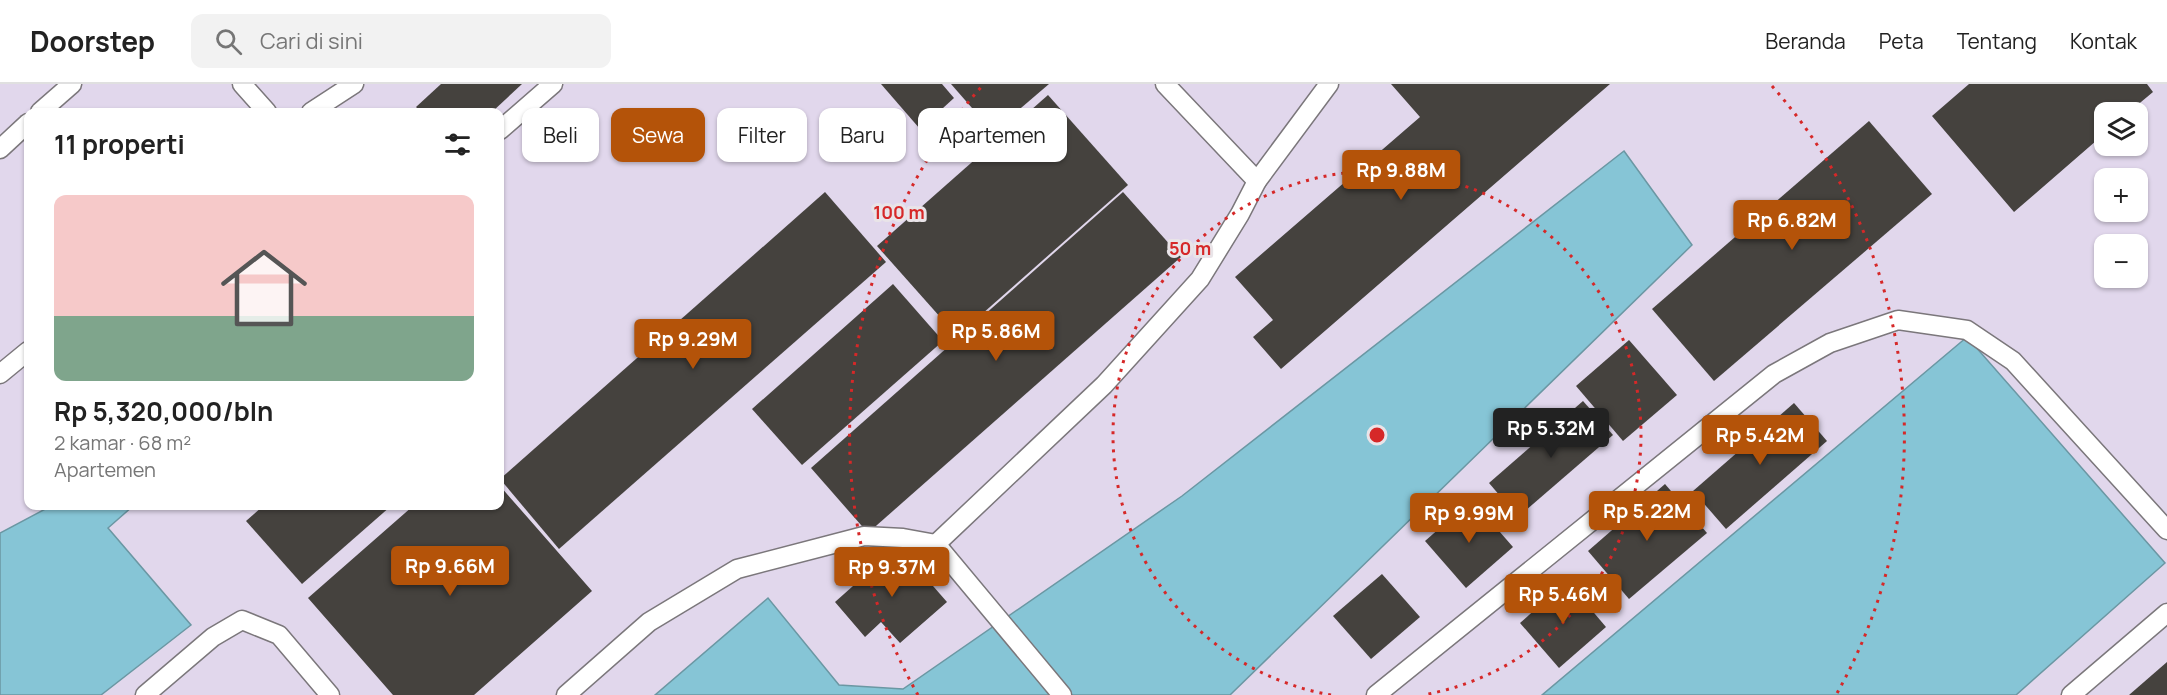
<!DOCTYPE html>
<html lang="id">
<head>
<meta charset="utf-8">
<style>
  :root { --surface:#fff; --page:#f2f2f2; --text:#222; --muted:#767676; --line:#e0e0e0; --accent:#b45309 }
  body { margin:0; font-family:Manrope,sans-serif; background:var(--page); color:var(--text); height:100vh; display:flex; flex-direction:column; font-size:22px; white-space:nowrap }
  * { box-sizing:border-box; margin:0 }
  p { font-size:20px; color:var(--muted) }
  .icon { flex:none; width:33px; height:33px; fill:none; stroke:currentColor; stroke-width:2; stroke-linecap:round; stroke-linejoin:round }
  .map { position:relative; flex:1; overflow:hidden }
  .side { position:absolute; left:24px; top:24px; width:480px; height:402px; display:flex; flex-direction:column; background:var(--surface); border-radius:12px; box-shadow:0 2px 4px #0004 }
  .side>* { flex:none }
  .top-card { position:absolute; left:522px; top:24px; width:570px; height:54px; display:flex; gap:12px }
  .buttons { position:absolute; left:2094px; top:18px; display:grid; gap:12px }
  .buttons a { display:grid; place-items:center; width:54px; height:54px; border-radius:12px; background:var(--surface); box-shadow:0 2px 4px #0004; font-size:30px }
  .price { position:absolute; translate:-50% -51px; padding:0 14px; border-radius:6px; background:var(--accent); color:#fff; font-size:20px; line-height:39px; filter:drop-shadow(0 2px 3px #0008) }
  .price::after { content:''; position:absolute; left:50%; top:36px; width:18px; height:14px; margin-left:-9px; background:inherit; clip-path:polygon(0 0,100% 0,50% 100%) }
  .price.current { background:#222; color:#fff }
  ul { padding:0; list-style:none }
  li { display:grid; align-content:center; gap:12px; height:318px; padding:0 30px }
  li+li { border-top:2px solid var(--line) }
  li span { display:grid; place-items:center; height:186px; border-radius:12px; color:#555 }
  li>.icon { margin-inline-start:auto }
  span .icon { width:108px; height:108px; fill:#fffc; stroke-width:1 }
  li b { font-size:26px }
  h2 { display:flex; justify-content:space-between; align-items:center; height:72px; padding:0 30px; font-size:26px }
  .tag { padding:0 21px; border-radius:12px; background:var(--surface); box-shadow:0 2px 4px #0004; font-size:21px; line-height:54px }
  .tag.current { background:var(--accent); color:#fff }
  header { display:flex; align-items:center; gap:36px; box-sizing:border-box; height:84px; padding:0 30px; background:var(--surface); border-bottom:2px solid var(--line) }
  header strong { font-size:28px }
  nav { display:flex; gap:33px; margin-inline-start:auto; font-size:21px }
  .search { width:420px; height:54px; background:var(--page); display:flex; align-items:center; gap:15px; box-sizing:border-box; padding:0 21px; border-radius:12px; color:var(--muted); font-size:22px }
  .map>svg:first-child { display:block }
  .industrial { fill:#e1d7ec; fill-rule:evenodd }
  .water { fill:#86c5d6; stroke:#6b97a3; stroke-width:1.5 }
  .building { fill:#45423e }
  .lines { fill:none; stroke-linecap:round; stroke-linejoin:round }
  .service-casing { stroke:#7b777b; stroke-width:21 }
  .service { stroke:#fff; stroke-width:18 }
  .ring { fill:none; stroke:#d62828; stroke-width:3; stroke-dasharray:3 6 }
  .centre { fill:#d62828; stroke:#e9e4e8; stroke-width:3 }
  .ring-label { font-size:18px; text-anchor:middle; font-weight:bold; fill:#d62828; stroke:#e9e4e8; stroke-width:6; stroke-linejoin:round; paint-order:stroke }
</style>
</head>
<body>
<header>
<strong>Doorstep</strong>
<div class="search"><svg class="icon" aria-label="search" viewBox="0 0 24 24"><circle cx="10" cy="10" r="6"/><path d="M15 15l6 6"/></svg>Cari di sini</div>
<nav><a>Beranda</a><a>Peta</a><a>Tentang</a><a>Kontak</a></nav>
</header>
<div class="map">
<svg width="2167" height="611" viewBox="0 0 2167 611">
  <rect width="100%" height="100%" fill="#e9e4e8"/>
  <path class="industrial" d="M0 0H2167V611H2016L2165 479 1967 253 1542 611H1230L1691 162 1182 412 903 605 839 601 768 514 655 611H101L191 541 108 444 133 422H500V28H28V422H51L0 449ZM2104 28H2138V62H2104ZM2104 94H2138V128H2104ZM2104 160H2138V194H2104Z"/>
  <g class="water">
    <path d="M1624 67 1692 161 1230 611H655L768 514 839 601 903 605 1182 412Z"/>
    <path d="M1967 253 2165 479 2016 611H1542Z"/>
    <path d="M51 422H133L108 444 191 541 101 611H0V449Z"/>
  </g>
  <g class="building">
    <path d="M441 0H522L492 28H421L416 23Z"/>
    <path d="M881 0H942L954 14 920 45Z"/>
    <path d="M951 0H1049L993 48Z"/>
    <path d="M1391 0H1610L1281 285 1253 253 1273 236 1235 193 1420 33Z"/>
    <path d="M1969 0H2147L2153 8 2129 28H2104V50L2014 128 1932 32Z"/>
    <path d="M1048 11 1128 101 957 252 877 162Z"/>
    <path d="M1869 37 1932 110 1714 297 1652 225Z"/>
    <path d="M825 108 886 178 559 465 500 395Z"/>
    <path d="M1123 108 1181 173 868 449 811 384Z"/>
    <path d="M893 200 943 257 802 381 752 325Z"/>
    <path d="M1629 256 1677 311 1623 357 1576 302Z"/>
    <path d="M1583 317 1613 351 1518 433 1489 399Z"/>
    <path d="M1794 319 1827 357 1726 445 1693 407Z"/>
    <path d="M1665 400 1707 449 1629 515 1588 467Z"/>
    <path d="M500 402 592 507 474 611H393L308 514 413 422H500Z"/>
    <path d="M1472 416 1513 463 1466 504 1425 457Z"/>
    <path d="M263 422H391L302 500 246 437Z"/>
    <path d="M898 462 947 518 900 559 881 538 865 553 835 518Z"/>
    <path d="M1382 490 1420 533 1371 575 1333 532Z"/>
    <path d="M1567 497 1606 543 1559 584 1520 539Z"/>
    <path d="M2167 578V611H2129Z"/>
  </g>
  <g class="lines">
    <g class="service-casing">
      <g id="service">
        <path d="M242 0 267 28"/>
        <path d="M40 28 72 0"/>
        <path d="M311 28 354 0"/>
        <path d="M500 46 553 0"/>
        <path d="M0 65 28 39"/>
        <path d="M1257 97 1329 0"/>
        <path d="M0 290 28 267"/>
        <path d="M936 460 1104 301 1200 195 1240 130 1257 97 1165 0"/>
        <path d="M145 611 213 553 242 536 279 551 330 611"/>
        <path d="M566 611 649 538 737 485 864 452 903 454 936 460 1062 611"/>
        <path d="M1376 611 1774 290 1830 259 1898 236 1967 246 2013 277 2167 446"/>
        <path d="M2071 611 2167 529"/>
      </g>
    </g>
    <use href="#service" class="service"/>
  </g>
  <g class="ring">
    <path d="M1331 611A264 264 0 1 1 1423 611"/>
    <path d="M918 611A527 527 0 0 1 982 2M1772 2A527 527 0 0 1 1836 611"/>
  </g>
  <circle cx="1377" cy="351" r="9" class="centre"/>
  <g class="ring-label">
    <text x="899" y="135">100 m</text>
    <text x="1190" y="171">50 m</text>
  </g>
</svg>
<div class="buttons">
<a><svg class="icon" aria-label="layers" viewBox="0 0 24 24"><path d="M12 4l9 5-9 5-9-5zM3 14l9 5 9-5"/></svg></a>
<a>+</a>
<a>−</a>
</div>
<b class="price" style="left:1401px;top:117px">Rp 9.88M</b>
<b class="price" style="left:1792px;top:167px">Rp 6.82M</b>
<b class="price" style="left:996px;top:278px">Rp 5.86M</b>
<b class="price" style="left:693px;top:286px">Rp 9.29M</b>
<b class="price current" style="left:1551px;top:375px">Rp 5.32M</b>
<b class="price" style="left:1760px;top:382px">Rp 5.42M</b>
<b class="price" style="left:1647px;top:458px">Rp 5.22M</b>
<b class="price" style="left:1469px;top:460px">Rp 9.99M</b>
<b class="price" style="left:450px;top:513px">Rp 9.66M</b>
<b class="price" style="left:892px;top:514px">Rp 9.37M</b>
<b class="price" style="left:1563px;top:541px">Rp 5.46M</b>
<div class="top-card">
<a class="tag">Beli</a>
<a class="tag current">Sewa</a>
<a class="tag">Filter</a>
<a class="tag">Baru</a>
<a class="tag">Apartemen</a>
</div>
<section class="side">
<h2>11 properti<svg class="icon" aria-label="filters" viewBox="0 0 24 24"><path d="M4 7h16M4 17h16"/><circle cx="9" cy="7" r="2"/><circle cx="15" cy="17" r="2"/></svg></h2>
<ul>
<li><span style="background:linear-gradient(#f6c9c9 65%,#7fa58c 0)"><svg class="icon" aria-label="home" viewBox="0 0 24 24"><path d="M3 11l9-7 9 7M6 9v11h12V9"/></svg></span><div><b>Rp 5,320,000/bln</b><p>2 kamar · 68 m²</p><p>Apartemen</p></div></li>
</ul>
</section>
</div>
</body>
</html>
